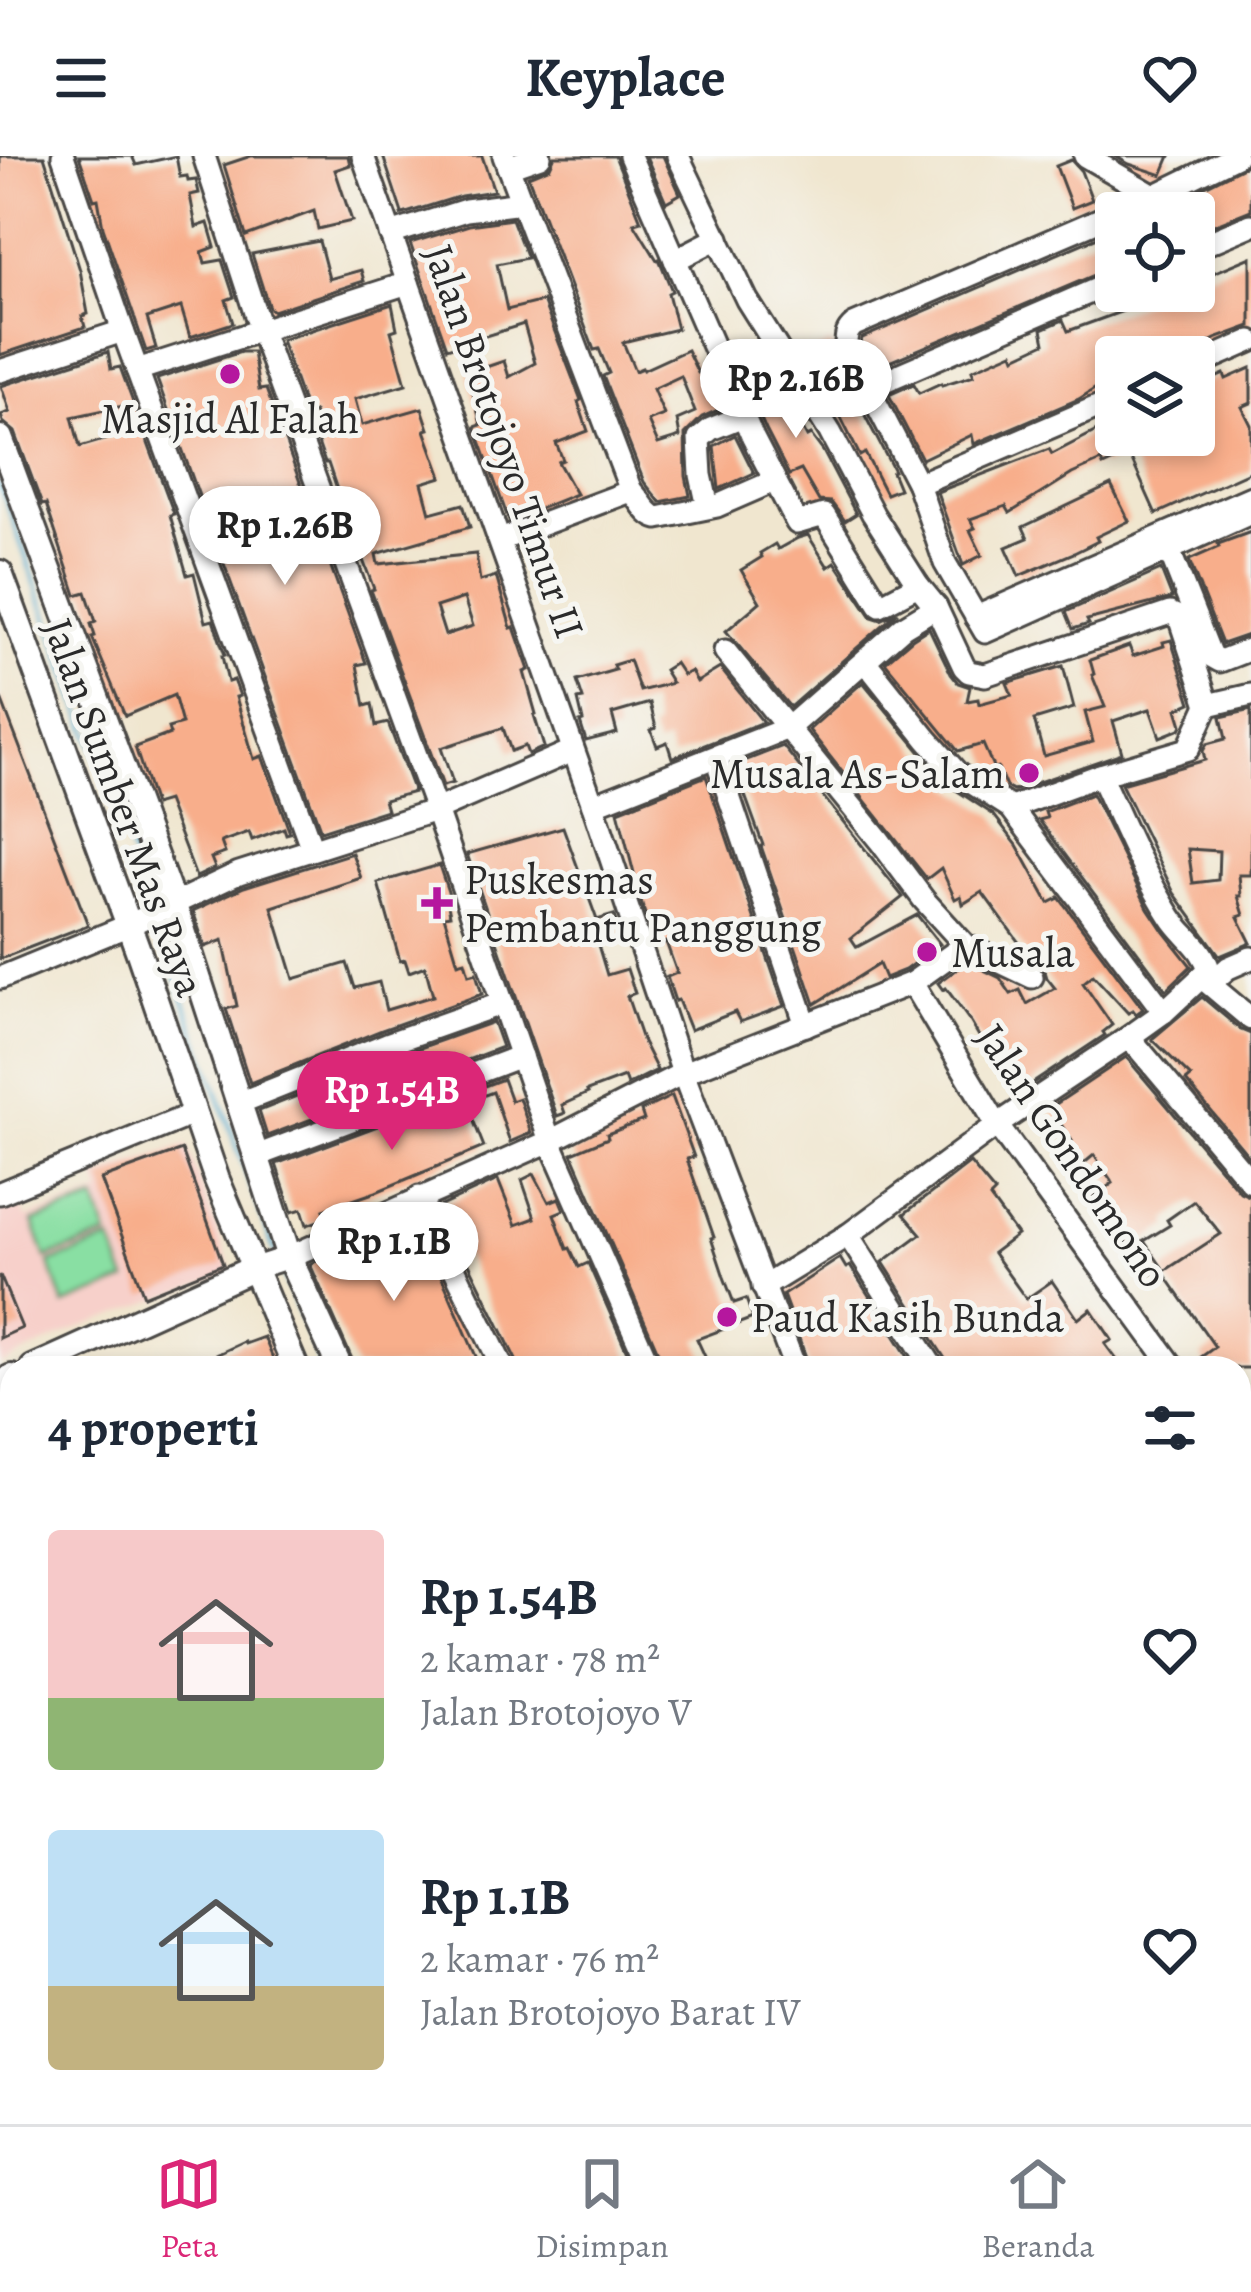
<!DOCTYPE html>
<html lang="id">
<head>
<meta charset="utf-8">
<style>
  :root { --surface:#fff; --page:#f2f2f3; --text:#1f2937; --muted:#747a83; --line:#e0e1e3; --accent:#db2777 }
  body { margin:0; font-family:Alegreya,serif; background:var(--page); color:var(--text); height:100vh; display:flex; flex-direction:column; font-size:45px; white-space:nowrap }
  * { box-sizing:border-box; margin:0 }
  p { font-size:39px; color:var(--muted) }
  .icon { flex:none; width:66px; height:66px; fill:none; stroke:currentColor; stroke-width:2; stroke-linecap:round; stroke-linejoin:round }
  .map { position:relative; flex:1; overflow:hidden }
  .panel { position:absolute; left:0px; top:1200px; width:1251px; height:768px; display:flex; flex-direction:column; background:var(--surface); border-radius:36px 36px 0 0; box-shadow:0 6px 18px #0003 }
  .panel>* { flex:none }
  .buttons { position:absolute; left:1095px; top:36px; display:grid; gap:24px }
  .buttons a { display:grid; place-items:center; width:120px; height:120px; border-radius:12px; background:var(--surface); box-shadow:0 6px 18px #0003; font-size:60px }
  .price { position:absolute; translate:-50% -102px; padding:0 27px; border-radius:42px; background:#fff; color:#222; font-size:39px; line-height:78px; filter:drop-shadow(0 3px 6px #0008) }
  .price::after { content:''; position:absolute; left:50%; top:72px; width:36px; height:27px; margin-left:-18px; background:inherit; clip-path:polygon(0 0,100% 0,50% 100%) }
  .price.current { background:var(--accent); color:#fff }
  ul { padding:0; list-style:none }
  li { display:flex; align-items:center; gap:36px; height:300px; padding:0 48px }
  li span { display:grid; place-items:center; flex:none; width:336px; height:240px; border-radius:12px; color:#555 }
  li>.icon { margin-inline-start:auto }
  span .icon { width:144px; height:144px; fill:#fffc; stroke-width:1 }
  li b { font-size:51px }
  h2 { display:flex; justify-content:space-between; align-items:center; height:144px; padding:0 48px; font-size:51px }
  header { display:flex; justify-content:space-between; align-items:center; height:156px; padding:0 48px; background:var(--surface); font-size:54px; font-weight:700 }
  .tab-bar { display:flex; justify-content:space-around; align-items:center; height:168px; border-top:3px solid var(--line); background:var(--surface); font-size:33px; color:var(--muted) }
  .tab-bar a { display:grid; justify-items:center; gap:6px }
  .tab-bar .current { color:var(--accent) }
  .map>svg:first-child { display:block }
  .built { fill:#f7d0ca }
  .green { fill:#89dfa3; stroke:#5a8567; stroke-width:3 }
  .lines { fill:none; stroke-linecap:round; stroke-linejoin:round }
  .stream { stroke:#52aed0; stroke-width:4.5 }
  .building { fill:#f8ae8b; fill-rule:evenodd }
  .minor-casing { stroke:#494744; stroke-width:27 }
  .tertiary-casing { stroke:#494744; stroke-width:30 }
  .minor { stroke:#fff; stroke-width:21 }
  .tertiary { stroke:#fff; stroke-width:24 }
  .poi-dot { fill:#b5179e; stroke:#f6f6f2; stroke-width:4.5 }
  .labels { text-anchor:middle; stroke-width:10; stroke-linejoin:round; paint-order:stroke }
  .poi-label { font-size:42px; fill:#2b2b2b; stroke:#f6f6f2; text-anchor:start }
  .street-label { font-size:42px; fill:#2b2b2b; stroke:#f6f6f2 }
</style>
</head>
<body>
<header><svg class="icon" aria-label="menu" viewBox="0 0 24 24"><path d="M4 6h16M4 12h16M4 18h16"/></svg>Keyplace<svg class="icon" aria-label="heart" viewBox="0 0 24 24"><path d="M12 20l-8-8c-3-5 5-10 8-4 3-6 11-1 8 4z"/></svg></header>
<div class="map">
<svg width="1251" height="1968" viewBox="0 0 1251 1968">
  <rect width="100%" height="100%" fill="#f6f6f2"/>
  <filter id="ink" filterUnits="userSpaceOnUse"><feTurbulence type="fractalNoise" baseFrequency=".00833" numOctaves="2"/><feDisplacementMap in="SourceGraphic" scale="24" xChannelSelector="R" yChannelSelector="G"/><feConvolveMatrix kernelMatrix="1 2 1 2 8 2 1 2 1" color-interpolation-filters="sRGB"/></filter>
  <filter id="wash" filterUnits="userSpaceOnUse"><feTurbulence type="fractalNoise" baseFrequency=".004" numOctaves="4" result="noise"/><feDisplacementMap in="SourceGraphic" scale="48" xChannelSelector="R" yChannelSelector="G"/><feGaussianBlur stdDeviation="2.7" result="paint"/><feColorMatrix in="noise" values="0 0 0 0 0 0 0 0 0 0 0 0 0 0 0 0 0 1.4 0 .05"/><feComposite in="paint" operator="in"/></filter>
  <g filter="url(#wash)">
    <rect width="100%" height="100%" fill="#f0e6cf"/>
    <g class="built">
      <path d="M187 989 232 1117 81 1171 0 1209V1046L17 1039 26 1062 101 1038 96 1021Z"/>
      <path d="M683 1956H1211L1214 1968H686Z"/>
    </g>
    <g class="green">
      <path d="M96 1044 108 1080 46 1102 33 1066Z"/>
      <path d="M111 1084 127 1125 64 1149 49 1107Z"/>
    </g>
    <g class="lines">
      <g class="stream">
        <path d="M0 328 151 752"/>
        <path d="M155 763 275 1096"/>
        <path d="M281 1113 322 1212"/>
        <path d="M653 1956 656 1968"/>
      </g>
    </g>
    <g id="blocks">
      <g class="building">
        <path d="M0 0H44L80 114 88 158 82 160 85 171 0 199Z"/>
        <path d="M79 0H132L136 9 176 0 180 21 187 20 188 25 196 24 199 37 190 39 196 71 208 67 215 91 202 96 205 107 222 104 234 141 226 144 233 167 190 181 181 151 147 162 156 192 146 195 103 71 98 43 94 44Z"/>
        <path d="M251 0H348L350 9 335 14 352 65 318 73 314 55 246 80 224 9Z"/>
        <path d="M383 0H482L494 35 461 40 400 59 402 57Z"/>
        <path d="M555 0H615L641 65 634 67 657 104 659 103 672 135 668 137 677 173 623 186 635 215 642 212 643 214 687 194 698 217 707 214 723 252 702 261 685 278 686 320 690 340 660 346 644 326 603 220 609 217 599 193 594 194 528 20 550 11ZM681 220 695 256 677 264 680 281 658 288 648 265 664 259 653 233Z"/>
        <path d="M646 0H663L680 38 666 46Z"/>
        <path d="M1115 0H1170L1162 19 1129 8Z"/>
        <path d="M1071 4 1081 15 1092 44 1072 52 1056 10Z"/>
        <path d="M1247 9 1251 17V54L1194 77V57H1152Z"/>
        <path d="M512 63 527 102 497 108 507 154 543 145 581 244 578 246 588 275 556 287 563 304 558 306 576 338 509 365 475 271 481 269 468 217 504 205 509 221 535 207 524 168 447 192 410 87 469 69Z"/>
        <path d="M1116 73V110L875 212 861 186 862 182Z"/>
        <path d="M319 85 329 123 361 114 364 125 273 155 269 152 252 98Z"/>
        <path d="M1251 101V170L1215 183 1182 201H1116V219L1079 243 974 288 972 279 922 303 889 239 914 228 919 237 941 227 942 229 974 219 972 214 1013 196 1015 201 1045 187 1042 173 1063 164 1068 175 1134 151 1165 135H1194V125Z"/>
        <path d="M392 148 397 173 391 175 406 228 355 243 362 269 422 252 429 273 425 274 442 321 422 327 430 357 463 348 470 371 376 398 378 408 476 398 480 425 496 420 511 472 514 471 529 514 524 516 536 558 534 559 544 591 528 598 525 590 511 595 503 572 441 592 453 627 443 630 371 434 374 433 363 404 361 405 328 307H325L317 284 322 283 314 256 307 258 281 184ZM464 442 473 470 445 479 436 451Z"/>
        <path d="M831 188 851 231 826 242 801 202Z"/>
        <path d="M108 196 111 213 120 211 174 358 170 359 187 419 194 417 206 466 213 464 225 499 222 500 228 526 234 524 240 540 236 541 254 603 262 600 290 677 286 678 284 672 252 684 249 676 221 686 225 697 211 702 215 712 196 721 167 645 154 649 135 591 170 578 168 572 182 568 174 539 125 560 92 481 95 480 91 468 96 466 86 436 76 439 46 348 42 349 15 276 3 266 1 259 10 256 1 230ZM123 250 131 276 80 291 72 261Z"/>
        <path d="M241 196H253L259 234 266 233 366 507 357 509 365 550 372 548 376 570 388 567 414 636 384 644 387 654 321 675 214 380 207 350 203 351 157 223Z"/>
        <path d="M772 212 799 254 794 256 807 281 811 279 823 295 856 358 845 365 831 346 819 345 801 314 789 319 767 276 744 225Z"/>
        <path d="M1251 212V247L1242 251 1251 269V315L1156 358 1129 298 1103 310 1101 305 1072 318 1010 357 1006 350 970 363 975 372 970 374 982 399 963 409 937 336 1049 293 1052 298 1110 268 1115 279H1194V231L1224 218 1226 223Z"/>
        <path d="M859 248 894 315 892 316 899 333 886 338 865 297 860 300 840 260Z"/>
        <path d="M735 279 754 317 719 333 714 290Z"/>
        <path d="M1111 329 1129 365 1096 381 1098 385 1074 397 1019 420 1006 391 1028 382 1023 371Z"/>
        <path d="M1251 376V478L1222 488 1189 404 1219 391 1218 388Z"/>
        <path d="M808 379 828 411 835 406 872 461 881 464 898 456 790 551 726 475 760 446 741 414 762 401 760 397 775 388 778 393 798 382Z"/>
        <path d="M1161 414 1172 442 1087 464 1089 468 1073 473 1066 456Z"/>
        <path d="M929 472 951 518 958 527 970 531 967 545 978 543 979 548 1012 539 1007 527 1063 510 1074 552 1034 564 1044 600 1093 586 1085 556 1105 551 1092 519 1094 518 1090 504 1129 490 1133 500 1164 490 1163 486 1171 484 1191 547 1177 553 1182 569 1180 573 1160 581 1150 553 1113 565 1122 597 1013 635 1006 631 998 612 994 613 983 588 958 595 885 506 912 483Z"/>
        <path d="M629 504 640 535 672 527 664 514 675 507 683 519 691 515 697 526 720 512 763 566 672 602 667 586 657 590 651 574 656 572 650 547 612 558 617 577 586 585 580 566 583 565 578 544 583 543 577 525 615 514 613 509Z"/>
        <path d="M863 526 947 628 994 659 1017 689 1049 747 1059 742 1058 740 1143 853 1136 858 1133 854 1128 857 1093 819 1083 827 1112 869 1103 876 1105 879 1021 935 1002 905 996 909 970 865 946 832 943 834 938 827 967 806 1000 822 1011 838 1020 834 1027 848 1055 832 1047 822 1044 812 1031 803 982 736 963 748 961 740 955 743 941 712 927 723 809 574Z"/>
        <path d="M0 540 88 769 0 803Z"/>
        <path d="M1251 554V719H1239L1241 740H1238L1244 759 1238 761 1251 787 1220 800 1174 737 1121 628 1205 604 1203 595 1207 588 1226 583 1221 561ZM1188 693 1219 695 1218 724 1193 727Z"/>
        <path d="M783 590 903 741 851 782 857 791 917 759 940 788 905 814 885 822 879 808 815 848 761 690 763 689 734 609Z"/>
        <path d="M706 620 784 850 740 866 735 856 690 874 678 844 675 845 667 821 677 817 666 786 656 790 642 749 618 655Z"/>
        <path d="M1092 638 1148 752 1164 776 1191 810 1166 834 1039 664 1047 662 1045 656Z"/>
        <path d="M563 671 597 764 614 759 620 783 598 789 607 819 627 813 635 837 627 840 642 884 657 914 627 929 624 921 587 935 588 937 562 949 565 957 557 960 467 698Z"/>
        <path d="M352 697 361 722 272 751 294 823 347 807 355 832 379 826 386 854 433 840 425 810 409 816 405 804 400 805 378 727 439 709 450 742 447 743 450 759 444 760 458 807 465 805 469 819 476 817 482 838 382 874 250 927 226 853 237 850 223 784 205 791 193 755 244 731Z"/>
        <path d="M1202 841 1241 874 1251 878V1003L1186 925 1191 921 1152 883Z"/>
        <path d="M493 866 502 891 267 980 259 955 392 902Z"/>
        <path d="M1126 901 1240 1036 1251 1041V1212H1209L1201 1201 1215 1191 1163 1116 1221 1078 1194 1045 1167 1064 1170 1069 1144 1085 1162 1111 1144 1123 1136 1111 1139 1108 1109 1058 1106 1060 1093 1041 1113 1027 1094 999 1077 1013 1061 993 1072 985 1050 952Z"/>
        <path d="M503 923 511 945 519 942 531 977 510 986 493 936 466 946 484 991 376 1036 324 1054 327 1062 307 1069 302 1053 292 1056 276 1008Z"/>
        <path d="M672 940 694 1001 687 1003 714 1081 711 1082 724 1121 734 1147 746 1143 753 1162 697 1183 708 1207 698 1212H665L572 997 608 982 607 978 644 964 641 955Z"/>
        <path d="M182 994 223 1108 144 1140 101 1023Z"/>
        <path d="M970 1007 995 1037 990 1042 1017 1079 993 1097 1026 1143 1052 1125 1078 1163 1091 1153 1112 1184 1105 1188 1123 1212H948L946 1204 883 1106 921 1078 904 1058Z"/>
        <path d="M534 1018 549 1046 559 1042 564 1054 554 1058 567 1093 570 1092 579 1111 588 1107 634 1212H520L441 1050 498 1024 516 1069 535 1062 522 1024Z"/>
        <path d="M413 1062 442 1122 481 1212H356L310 1108Z"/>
        <path d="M840 1102 846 1112 850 1110 915 1212H810L783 1139Z"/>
        <path d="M0 1119 22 1172 0 1182Z"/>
        <path d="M264 1181 277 1212H188L244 1186 245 1188Z"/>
      </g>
    </g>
  </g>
  <g filter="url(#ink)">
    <use href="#blocks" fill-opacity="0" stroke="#494744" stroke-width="3"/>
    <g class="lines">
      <g class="minor-casing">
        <g id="minor">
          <path d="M63 0 123 175 312 693"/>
          <path d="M204 0 261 175 436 654 550 985 650 1212"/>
          <path d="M363 0 593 649 683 917 795 1212"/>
          <path d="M630 0 753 282 797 367 824 359 880 449 918 429"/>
          <path d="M678 0 747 144 830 276 873 358 918 429 936 451 964 511 969 516 985 519 1170 457 1179 461 1208 549 1251 539"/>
          <path d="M1085 0 1154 40"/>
          <path d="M1236 0 1154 40 854 169C847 175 846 179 846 189L918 328 945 407 985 476 1251 357"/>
          <path d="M508 11 540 0"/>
          <path d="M390 78 466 54 522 47"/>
          <path d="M1194 93 1251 69"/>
          <path d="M675 104 718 82"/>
          <path d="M1194 210 1251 185"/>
          <path d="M137 214 408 127"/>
          <path d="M0 215 123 175"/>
          <path d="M870 231 1116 125"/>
          <path d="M918 328 1116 243"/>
          <path d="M631 335C641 343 645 359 658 362L717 350 774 325"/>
          <path d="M708 351 701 319 699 283 711 273 743 260"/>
          <path d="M500 384 631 335 504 0"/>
          <path d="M1169 394 1211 500 1220 505 1251 493"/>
          <path d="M976 461 1251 341"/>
          <path d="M725 495 880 685 924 744 965 789 1032 821"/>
          <path d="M865 505 927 583 958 618 1011 652 1164 856"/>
          <path d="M716 602 806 869"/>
          <path d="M593 649 788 572 903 471 936 451"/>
          <path d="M1011 652 1100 619 1188 593 1208 549"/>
          <path d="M1201 821 1251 863"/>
          <path d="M0 822 129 769 239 717 436 654 572 595"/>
          <path d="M912 827 997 969 1174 1212"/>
          <path d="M1211 827 1228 812 1251 802"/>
          <path d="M1129 881 1251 1026"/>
          <path d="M239 947 387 888 503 847"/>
          <path d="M256 1000 521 900"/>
          <path d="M0 1037 193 958"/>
          <path d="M419 1041 503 1212"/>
          <path d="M848 1079 933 1212"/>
          <path d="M252 1113 289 1101 550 985 683 917 912 827 965 789"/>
          <path d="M763 1131 848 1079 997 969 1129 881 1164 856 1209 814C1203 791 1183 780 1171 761 1143 717 1122 667 1100 619"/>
          <path d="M1239 1301 1251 1318"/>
          <path d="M0 1350 12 1345"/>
          <path d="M0 1377 12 1412"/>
          <path d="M0 1470 12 1504"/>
          <path d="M0 1675 12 1710"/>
          <path d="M1239 1677 1251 1676"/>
          <path d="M0 1877 12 1873"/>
          <path d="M0 1901 12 1935"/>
          <path d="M19 1956 23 1968"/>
          <path d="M97 1956 101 1968"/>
          <path d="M171 1956 175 1968"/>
          <path d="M244 1956 248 1968"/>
          <path d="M320 1956 324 1968"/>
          <path d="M407 1956 411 1968"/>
          <path d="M488 1956 492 1968"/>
          <path d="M1232 1956 1235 1968"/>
        </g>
      </g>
      <g class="tertiary-casing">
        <g id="tertiary">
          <path d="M0 282 183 775 289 1101 340 1212"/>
          <path d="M0 417 139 797 217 1024 296 1212"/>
          <path d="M33 1212 252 1113"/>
          <path d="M0 1227 12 1221"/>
          <path d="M623 1956 627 1968"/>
          <path d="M674 1956 677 1968"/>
        </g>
      </g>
      <use href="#minor" class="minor"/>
      <use href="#tertiary" class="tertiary"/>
    </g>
  </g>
  <g class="poi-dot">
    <circle cx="230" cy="218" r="12"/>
    <circle cx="1029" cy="617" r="12"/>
    <path d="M431 729h12v12h12v12h-12v12h-12v-12h-12v-12h12z"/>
    <circle cx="927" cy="796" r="12"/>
    <circle cx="727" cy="1161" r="12"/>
  </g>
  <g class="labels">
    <g class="poi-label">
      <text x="230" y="277" text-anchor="middle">Masjid Al Falah</text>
      <text x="1005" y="632" text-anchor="end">Musala As-Salam</text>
      <text x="464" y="738">Puskesmas<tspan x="464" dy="48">Pembantu Panggung</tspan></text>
      <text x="951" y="811">Musala</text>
      <text x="751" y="1176">Paud Kasih Bunda</text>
    </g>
    <g class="street-label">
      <text transform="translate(505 285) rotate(71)" y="15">Jalan Brotojoyo Timur II</text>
      <text transform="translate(125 651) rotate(70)" y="15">Jalan Sumber Mas Raya</text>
      <text transform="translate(1073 999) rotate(56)" y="15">Jalan Gondomono</text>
    </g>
  </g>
</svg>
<div class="buttons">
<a><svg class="icon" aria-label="locate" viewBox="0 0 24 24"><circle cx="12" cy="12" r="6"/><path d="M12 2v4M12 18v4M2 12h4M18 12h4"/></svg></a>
<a><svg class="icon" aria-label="layers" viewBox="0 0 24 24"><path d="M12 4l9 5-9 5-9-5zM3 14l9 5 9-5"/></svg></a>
</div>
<b class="price" style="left:796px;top:285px">Rp 2.16B</b>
<b class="price" style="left:285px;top:432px">Rp 1.26B</b>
<b class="price current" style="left:392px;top:997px">Rp 1.54B</b>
<b class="price" style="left:394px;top:1148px">Rp 1.1B</b>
<section class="panel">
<h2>4 properti<svg class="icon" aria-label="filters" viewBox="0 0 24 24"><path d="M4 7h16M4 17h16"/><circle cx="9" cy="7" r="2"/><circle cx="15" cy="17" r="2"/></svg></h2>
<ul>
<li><span style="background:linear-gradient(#f6c9c9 70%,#8fb573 0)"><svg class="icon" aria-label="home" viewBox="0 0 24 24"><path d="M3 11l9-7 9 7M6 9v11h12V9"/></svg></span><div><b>Rp 1.54B</b><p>2 kamar · 78 m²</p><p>Jalan Brotojoyo V</p></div><svg class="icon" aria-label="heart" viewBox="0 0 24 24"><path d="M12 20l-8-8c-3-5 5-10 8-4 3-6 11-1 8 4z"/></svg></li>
<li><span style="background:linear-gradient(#bfe0f5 65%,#c2b280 0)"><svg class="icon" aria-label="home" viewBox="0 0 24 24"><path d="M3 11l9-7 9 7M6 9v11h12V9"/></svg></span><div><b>Rp 1.1B</b><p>2 kamar · 76 m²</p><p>Jalan Brotojoyo Barat IV</p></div><svg class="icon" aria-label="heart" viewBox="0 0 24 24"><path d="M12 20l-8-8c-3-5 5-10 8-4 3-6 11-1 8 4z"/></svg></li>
</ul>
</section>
</div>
<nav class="tab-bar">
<a class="current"><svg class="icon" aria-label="map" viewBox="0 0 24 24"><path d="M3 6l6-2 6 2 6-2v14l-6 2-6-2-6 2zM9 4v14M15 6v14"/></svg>Peta</a>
<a><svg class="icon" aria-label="saved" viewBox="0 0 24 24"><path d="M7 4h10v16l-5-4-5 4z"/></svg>Disimpan</a>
<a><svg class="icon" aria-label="home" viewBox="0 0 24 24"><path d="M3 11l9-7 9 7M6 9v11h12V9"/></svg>Beranda</a>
</nav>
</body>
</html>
